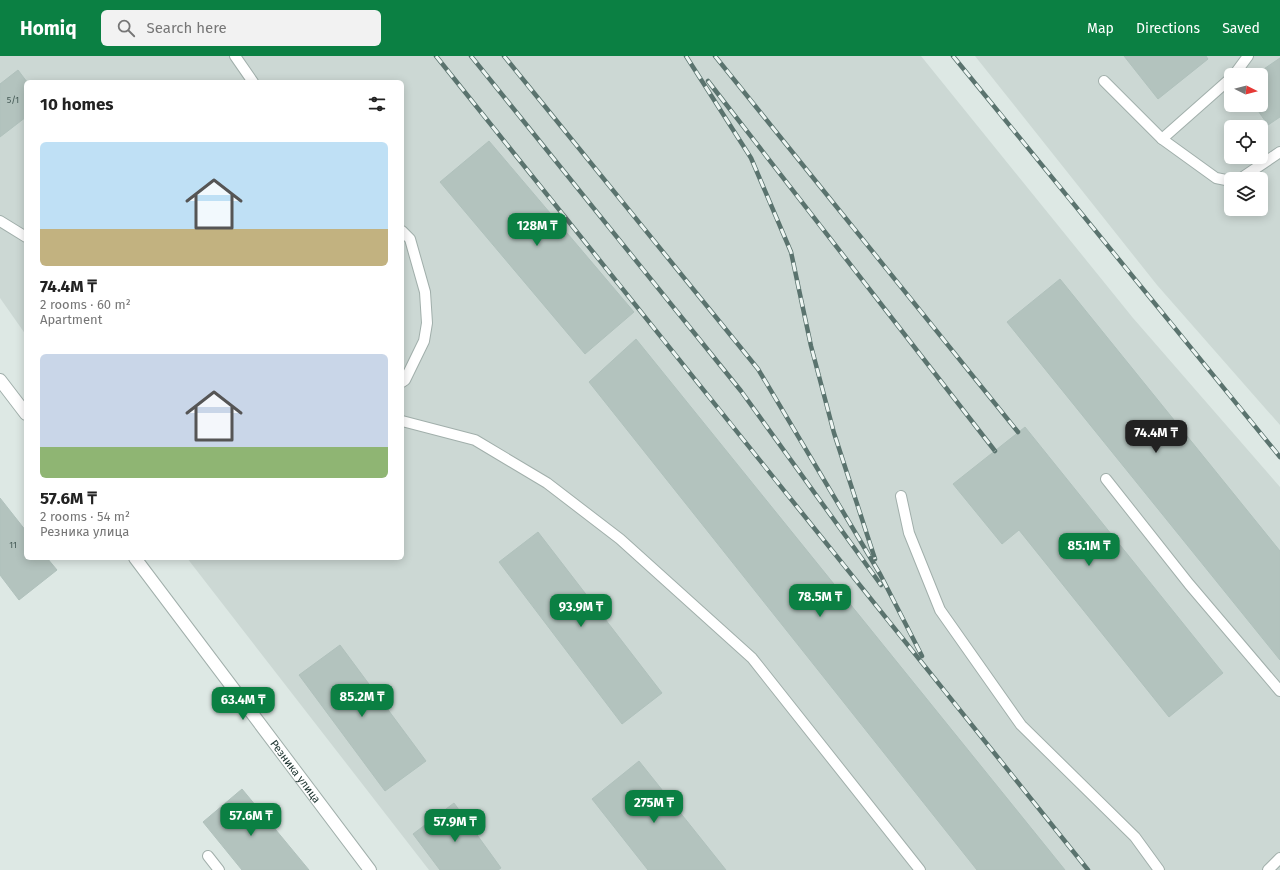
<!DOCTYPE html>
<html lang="en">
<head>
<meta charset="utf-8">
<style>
  :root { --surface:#fff; --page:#f2f2f2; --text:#222; --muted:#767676; --accent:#0b8043 }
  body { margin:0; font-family:"Fira Sans",sans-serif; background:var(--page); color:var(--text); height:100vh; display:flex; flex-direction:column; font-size:15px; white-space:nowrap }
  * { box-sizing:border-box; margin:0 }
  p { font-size:13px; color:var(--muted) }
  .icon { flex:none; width:22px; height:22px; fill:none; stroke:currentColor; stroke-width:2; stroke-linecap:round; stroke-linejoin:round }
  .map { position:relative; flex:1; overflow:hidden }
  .panel { position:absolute; left:24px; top:24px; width:380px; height:480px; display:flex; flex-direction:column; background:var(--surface); border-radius:6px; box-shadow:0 2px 10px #0003 }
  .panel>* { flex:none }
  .needle { width:26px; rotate:96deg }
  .fabs { position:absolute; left:1224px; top:12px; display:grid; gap:8px }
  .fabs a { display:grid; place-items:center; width:44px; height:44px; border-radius:6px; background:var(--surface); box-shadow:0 2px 10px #0003; font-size:20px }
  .price { position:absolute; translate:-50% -34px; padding:0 9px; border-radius:8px; background:var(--accent); color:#fff; font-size:13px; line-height:26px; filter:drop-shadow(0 1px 2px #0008) }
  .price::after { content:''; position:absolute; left:50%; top:24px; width:12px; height:9px; margin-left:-6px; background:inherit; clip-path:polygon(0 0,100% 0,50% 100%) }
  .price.active { background:#222; color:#fff }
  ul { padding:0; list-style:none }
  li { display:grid; align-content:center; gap:8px; height:212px; padding:0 16px }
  li span { display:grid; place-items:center; height:124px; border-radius:6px; color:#555 }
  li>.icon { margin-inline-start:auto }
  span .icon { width:72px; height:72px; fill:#fffc; stroke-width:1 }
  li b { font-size:17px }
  h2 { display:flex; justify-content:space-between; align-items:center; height:48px; padding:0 16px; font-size:17px }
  header { display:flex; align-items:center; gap:24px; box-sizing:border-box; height:56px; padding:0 20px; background:var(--accent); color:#fff }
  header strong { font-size:19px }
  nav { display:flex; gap:22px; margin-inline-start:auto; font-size:14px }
  .search { width:280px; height:36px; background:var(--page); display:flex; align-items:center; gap:10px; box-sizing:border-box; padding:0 14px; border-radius:6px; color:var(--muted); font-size:15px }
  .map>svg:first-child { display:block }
  .built { fill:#ccd8d4; fill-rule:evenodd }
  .building { fill:#b3c3be; stroke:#b0c1bc }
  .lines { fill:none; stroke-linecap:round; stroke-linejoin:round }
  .service-casing { stroke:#a1afab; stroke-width:12 }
  .minor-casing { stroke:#a1afab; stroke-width:14 }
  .service { stroke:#fff; stroke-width:10 }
  .minor { stroke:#fff; stroke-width:12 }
  .rail-casing { stroke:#5a736e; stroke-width:4.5 }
  .rail { stroke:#edf5f2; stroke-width:3; stroke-dasharray:9; stroke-linecap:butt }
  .labels { text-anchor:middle; stroke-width:3.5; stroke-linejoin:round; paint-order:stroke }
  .number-label { font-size:9px; fill:#455a56 }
  .street-label { font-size:11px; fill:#203733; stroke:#edf5f2 }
</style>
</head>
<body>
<header>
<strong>Homiq</strong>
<div class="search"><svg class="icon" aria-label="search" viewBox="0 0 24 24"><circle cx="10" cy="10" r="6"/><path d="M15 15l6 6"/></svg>Search here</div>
<nav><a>Map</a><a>Directions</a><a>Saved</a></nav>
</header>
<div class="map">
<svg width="1280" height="814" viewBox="0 0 1280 814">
  <rect width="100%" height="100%" fill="#dde8e4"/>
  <g class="built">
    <path d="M0 0H921L1133 262 1280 431V814H429L187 502H402V26H26V279L0 242Z"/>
    <path d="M975 0H1280V369L1157 229ZM1231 19H1261V49H1231ZM1231 71H1261V101H1231ZM1231 123H1261V153H1231Z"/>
  </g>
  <g class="building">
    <path d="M1124 0H1206L1208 3 1158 43Z"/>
    <path d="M1280 2V61L1268 69 1254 49H1261V19H1255Z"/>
    <path d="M18 14 27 26 26 61 0 81V28Z"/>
    <path d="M489 85 634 256 585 298 440 126Z"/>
    <path d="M1060 223 1280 495V604L1007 266Z"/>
    <path d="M636 283 1065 814H977L589 326Z"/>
    <path d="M1025 371 1223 617 1169 661 1019 474 1002 488 953 428Z"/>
    <path d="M0 442 26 475V502H47L57 514 19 544 0 519Z"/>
    <path d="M538 476 662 637 622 668 499 506Z"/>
    <path d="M340 589 426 705 385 735 299 619Z"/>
    <path d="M639 705 726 814H648L592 743Z"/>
    <path d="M242 733 309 814H242L203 766Z"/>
    <path d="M454 747 501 812 498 814H440L413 778Z"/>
  </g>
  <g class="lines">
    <g class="service-casing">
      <g id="service">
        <path d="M235 0 253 26"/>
        <path d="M1234 19 1248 0"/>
        <path d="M1104 25 1162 83 1216 122 1231 125"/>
        <path d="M1162 83 1231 22"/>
        <path d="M1240 123 1280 96"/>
        <path d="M0 165 26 181"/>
        <path d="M402 175 410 183 425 236 427 267 424 285 405 324 402 326"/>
        <path d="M402 365 475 384 547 427 620 483 752 602 920 814"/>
        <path d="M1106 423 1189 528 1280 635"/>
        <path d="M901 440 909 477 940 554 1021 669 1135 781 1159 814"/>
        <path d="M208 800 219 814"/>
        <path d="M1268 814 1280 802"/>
      </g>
    </g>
    <g class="minor-casing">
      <g id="minor">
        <path d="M0 324 26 358"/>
        <path id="s1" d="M135 502 370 814"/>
      </g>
    </g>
    <use href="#service" class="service"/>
    <use href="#minor" class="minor"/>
    <g class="rail-casing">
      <g id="rail">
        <path d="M436 0 1088 814"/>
        <path d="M471 0 741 335 881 529"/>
        <path d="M504 0 758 313 880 518 922 600"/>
        <path d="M686 0 751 102 791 196 811 290 834 377 875 503"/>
        <path d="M715 0 1018 376"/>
        <path d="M953 0 1280 401"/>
        <path d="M708 25 995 395"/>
      </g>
    </g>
    <use href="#rail" class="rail"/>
  </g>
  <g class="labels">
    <g class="number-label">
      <text x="13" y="47">5/1</text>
      <text x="13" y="492">11</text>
    </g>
    <g class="street-label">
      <text dy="4" stroke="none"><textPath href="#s1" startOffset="267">Резника улица</textPath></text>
    </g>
  </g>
</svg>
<div class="fabs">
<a><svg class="needle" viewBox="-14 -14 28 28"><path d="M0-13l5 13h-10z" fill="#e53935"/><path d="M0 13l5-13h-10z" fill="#767676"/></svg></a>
<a><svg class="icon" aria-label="locate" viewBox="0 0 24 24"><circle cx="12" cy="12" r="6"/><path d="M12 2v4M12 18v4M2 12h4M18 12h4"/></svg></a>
<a><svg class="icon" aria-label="layers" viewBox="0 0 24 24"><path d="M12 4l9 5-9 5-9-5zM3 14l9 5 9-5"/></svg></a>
</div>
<b class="price" style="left:537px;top:191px">128M ₸</b>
<b class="price active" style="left:1156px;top:398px">74.4M ₸</b>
<b class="price" style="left:1089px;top:511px">85.1M ₸</b>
<b class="price" style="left:820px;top:562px">78.5M ₸</b>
<b class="price" style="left:581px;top:572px">93.9M ₸</b>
<b class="price" style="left:362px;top:662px">85.2M ₸</b>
<b class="price" style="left:243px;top:665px">63.4M ₸</b>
<b class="price" style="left:654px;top:768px">275M ₸</b>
<b class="price" style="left:251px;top:781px">57.6M ₸</b>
<b class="price" style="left:455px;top:787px">57.9M ₸</b>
<section class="panel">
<h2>10 homes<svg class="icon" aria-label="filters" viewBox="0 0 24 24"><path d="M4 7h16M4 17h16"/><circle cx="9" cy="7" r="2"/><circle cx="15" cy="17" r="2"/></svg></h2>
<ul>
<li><span style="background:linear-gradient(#bfe0f5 70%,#c2b280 0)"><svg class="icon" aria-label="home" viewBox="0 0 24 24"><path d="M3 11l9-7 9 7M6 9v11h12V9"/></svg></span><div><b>74.4M ₸</b><p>2 rooms · 60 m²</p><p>Apartment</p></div></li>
<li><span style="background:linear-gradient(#c9d6e8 75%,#8fb573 0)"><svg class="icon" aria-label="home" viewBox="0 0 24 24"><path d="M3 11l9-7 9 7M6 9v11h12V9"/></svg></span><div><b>57.6M ₸</b><p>2 rooms · 54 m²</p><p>Резника улица</p></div></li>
</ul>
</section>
</div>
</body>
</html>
